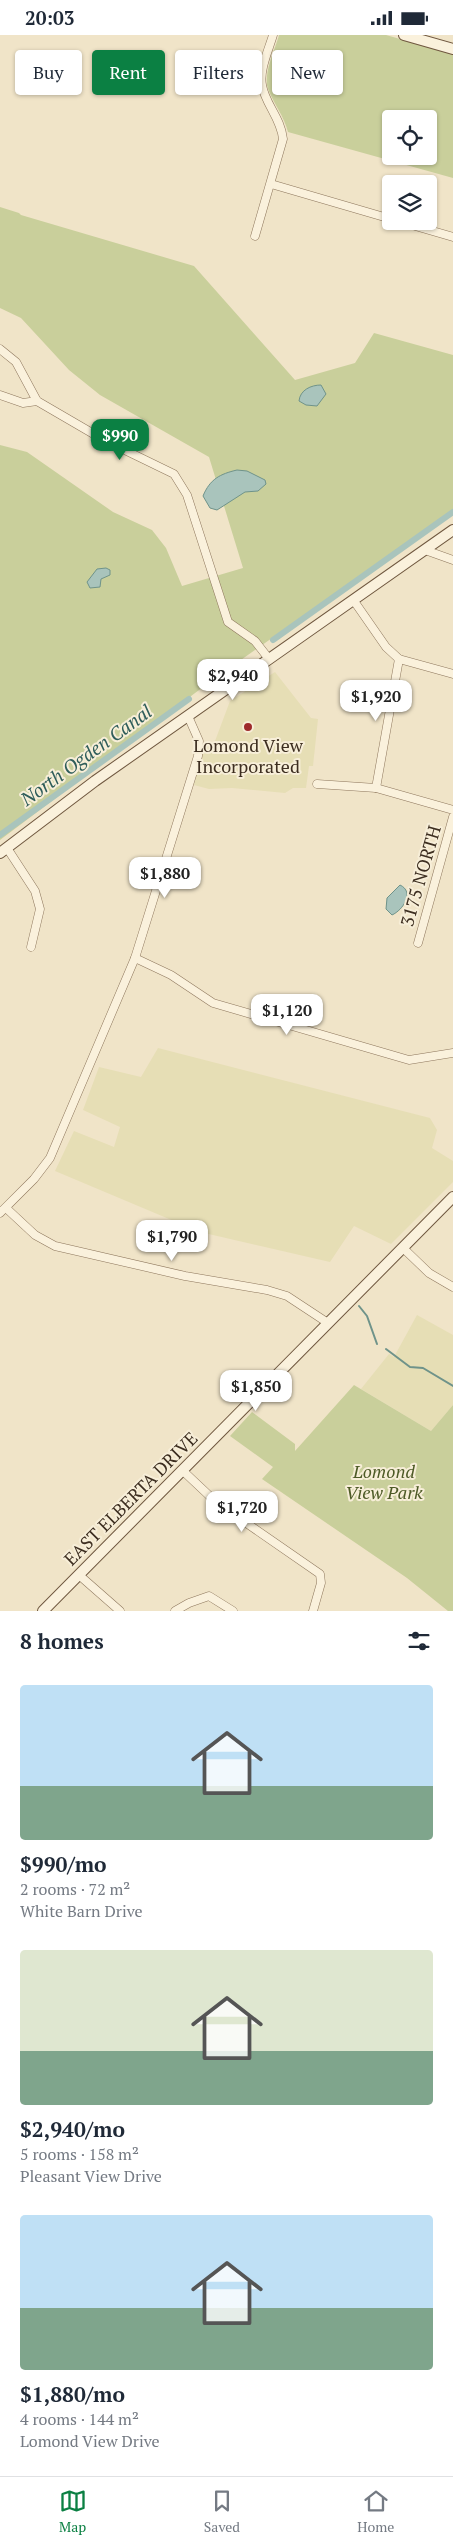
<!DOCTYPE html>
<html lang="en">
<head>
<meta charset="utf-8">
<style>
  :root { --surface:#fff; --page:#f6f6f7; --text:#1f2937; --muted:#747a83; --line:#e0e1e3; --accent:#0b8043 }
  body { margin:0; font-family:"PT Serif",serif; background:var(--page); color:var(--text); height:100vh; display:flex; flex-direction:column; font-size:19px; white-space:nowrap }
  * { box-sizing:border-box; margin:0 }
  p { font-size:16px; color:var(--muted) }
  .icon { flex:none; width:28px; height:28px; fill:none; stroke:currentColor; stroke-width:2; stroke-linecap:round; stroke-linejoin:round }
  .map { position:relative; height:1576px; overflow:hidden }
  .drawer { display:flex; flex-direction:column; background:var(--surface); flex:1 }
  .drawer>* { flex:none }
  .top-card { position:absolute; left:15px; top:15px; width:424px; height:45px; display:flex; gap:10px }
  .fabs { position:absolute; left:382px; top:75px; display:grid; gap:10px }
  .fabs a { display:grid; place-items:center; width:55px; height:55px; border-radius:5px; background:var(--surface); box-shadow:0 1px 4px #0004; font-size:25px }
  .price { position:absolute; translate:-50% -42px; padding:0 11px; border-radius:10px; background:#fff; color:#222; font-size:16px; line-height:32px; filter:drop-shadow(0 1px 2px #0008) }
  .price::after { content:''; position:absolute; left:50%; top:30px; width:15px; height:11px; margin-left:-8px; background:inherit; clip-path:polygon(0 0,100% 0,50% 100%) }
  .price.selected { background:var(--accent); color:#fff }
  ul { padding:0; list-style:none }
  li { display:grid; align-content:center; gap:10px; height:265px; padding:0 20px }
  li span { display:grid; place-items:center; height:155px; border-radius:5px; color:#555 }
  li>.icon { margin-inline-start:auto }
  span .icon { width:90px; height:90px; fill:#fffc; stroke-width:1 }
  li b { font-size:21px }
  h2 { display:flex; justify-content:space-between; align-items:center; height:60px; padding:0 20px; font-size:21px }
  .chip { padding:0 18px; border-radius:5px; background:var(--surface); box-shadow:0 1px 4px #0004; font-size:18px; line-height:45px }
  .chip.selected { background:var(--accent); color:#fff }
  .status { display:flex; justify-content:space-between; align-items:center; height:35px; padding:0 25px; background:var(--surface); direction:ltr }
  .status svg { height:14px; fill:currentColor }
  .tab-bar { display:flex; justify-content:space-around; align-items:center; height:70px; border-top:1px solid var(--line); background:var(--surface); font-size:14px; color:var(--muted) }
  .tab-bar a { display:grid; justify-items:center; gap:2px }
  .tab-bar .selected { color:var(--accent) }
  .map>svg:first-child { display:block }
  .farmland { fill:#e6deb5 }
  .green { fill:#c9cf9b; fill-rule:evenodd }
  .water { fill:#a9c4bc; stroke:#6f938a }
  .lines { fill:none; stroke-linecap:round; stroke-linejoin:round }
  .stream { stroke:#6f938a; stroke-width:2 }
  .canal { stroke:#a9c4bc; stroke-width:6 }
  .street-casing { stroke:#8d765c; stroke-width:9 }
  .secondary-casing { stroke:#6f573f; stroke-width:12 }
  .street { stroke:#faf1dc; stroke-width:8 }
  .secondary { stroke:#faf1dc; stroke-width:10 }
  .poi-dot { fill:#9e2a2b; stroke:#f7eed8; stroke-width:2 }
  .labels { text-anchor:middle; stroke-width:4; stroke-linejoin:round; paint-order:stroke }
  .poi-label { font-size:18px; fill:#3d2e20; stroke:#f7eed8 }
  .street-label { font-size:18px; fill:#3d2e20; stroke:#f7eed8 }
  .park-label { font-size:18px; font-style:italic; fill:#4d5a26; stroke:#f7eed8 }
  .water-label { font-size:19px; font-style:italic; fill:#2f5d5a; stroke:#f7eed8 }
</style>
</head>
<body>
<div class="status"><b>20:03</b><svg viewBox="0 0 49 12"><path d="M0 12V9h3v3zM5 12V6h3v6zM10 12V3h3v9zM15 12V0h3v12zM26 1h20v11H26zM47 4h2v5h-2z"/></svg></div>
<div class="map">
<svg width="453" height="1576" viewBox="0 0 453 1576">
  <rect width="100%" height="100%" fill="#f0e4c8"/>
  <g class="farmland">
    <path d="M275 637 311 683 318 684 313 731H309L306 753H293L285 758 232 753 209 754 194 750 203 715 215 706 230 666Z"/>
    <path d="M158 1013 430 1083 437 1095 432 1113 453 1126V1147L391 1209 354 1191 330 1227 200 1197 55 1136 74 1096 114 1112 120 1092 83 1075 99 1032 141 1042Z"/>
    <path d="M417 1280 453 1300V1370L431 1396 361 1354 389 1319 394 1322Z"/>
  </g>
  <g class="green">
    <path d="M279 0H386L453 19V143L288 97C284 81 274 69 268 54 263 38 275 15 279 0ZM391 84H429V121H391Z"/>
    <path d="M0 172 19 178 21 180 194 231 295 345 355 328 374 298 453 320V475L207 649 0 805V410L27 417 113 477 152 495 166 513 182 551 243 533 209 422 100 360 69 335 21 283 0 273Z"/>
    <path d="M354 1350 431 1396 453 1370V1576H448L407 1543 262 1444 273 1432 230 1401 252 1377 295 1409V1416Z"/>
  </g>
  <g class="water">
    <path d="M321 350 326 359 317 371 306 370 299 366C300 355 311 350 321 350Z"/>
    <path d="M237 435 247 436 265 445 266 449 258 456 245 457 217 475 210 473 203 461C210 444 220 439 237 435Z"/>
    <path d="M106 533 110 535V540L101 544 100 552 90 553 87 547 97 534Z"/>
    <path d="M400 850C415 857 403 875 392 880L386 874 387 863Z"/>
  </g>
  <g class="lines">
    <g class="stream">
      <path d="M359 1271 367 1281 377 1309"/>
      <path d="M386 1314 410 1332 423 1333 453 1351"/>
    </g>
    <g class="canal">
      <path d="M273 605 453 477"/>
      <path d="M0 800 189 664"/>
    </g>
    <g class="street-casing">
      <g id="street">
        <path d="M271 149 391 184"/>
        <path d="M398 186 453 202"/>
        <path d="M255 201 283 104C281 83 265 69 262 50 259 35 269 14 273 0"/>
        <path d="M0 314 16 327 37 366 104 405 174 439 187 460 228 587 255 606 269 624"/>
        <path d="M0 360 23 368 37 366"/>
        <path d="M425 515 453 525"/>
        <path d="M354 566 386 612 399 624 453 639"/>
        <path d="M317 749 376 753 453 775"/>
        <path d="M376 753 399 624"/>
        <path d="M7 813 35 856 40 874 31 912"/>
        <path d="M418 908 453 782"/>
        <path d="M135 923 171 940 213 968 409 1025 453 1018"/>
        <path d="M6 1173 35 1200 55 1211 185 1241 267 1255 287 1261 328 1288"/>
        <path d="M0 1178 34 1144 50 1123 135 923 198 721 199 706 188 681"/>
        <path d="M403 1213 429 1238 453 1252"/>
        <path d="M182 1435 216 1467 320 1539 321 1548 313 1576"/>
        <path d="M79 1540 120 1576"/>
        <path d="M175 1576 189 1568 209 1561 233 1576"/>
      </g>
    </g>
    <g class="secondary-casing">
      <g id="secondary">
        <path d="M404 0 453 14"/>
        <path d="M0 818 95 746 453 495"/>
        <path d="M43 1576 453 1162"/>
      </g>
    </g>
    <use href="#street" class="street"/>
    <use href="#secondary" class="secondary"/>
  </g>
  <circle class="poi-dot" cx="248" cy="692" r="5"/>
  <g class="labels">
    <g class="poi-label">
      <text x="248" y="717">Lomond View<tspan x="248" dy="21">Incorporated</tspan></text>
    </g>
    <g class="street-label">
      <text transform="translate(421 841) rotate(-74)" y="6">3175 NORTH</text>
      <text transform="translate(131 1464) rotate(-45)" y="6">EAST ELBERTA DRIVE</text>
    </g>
    <g class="park-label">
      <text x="384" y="1443">Lomond<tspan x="384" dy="21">View Park</tspan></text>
    </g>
    <g class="water-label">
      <text transform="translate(86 720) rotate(-36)" y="7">North Ogden Canal</text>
    </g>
  </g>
</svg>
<div class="fabs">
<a><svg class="icon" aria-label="locate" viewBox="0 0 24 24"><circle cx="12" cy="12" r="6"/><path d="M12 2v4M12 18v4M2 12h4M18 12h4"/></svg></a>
<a><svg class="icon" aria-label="layers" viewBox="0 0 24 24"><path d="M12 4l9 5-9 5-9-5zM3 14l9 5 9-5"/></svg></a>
</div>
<b class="price selected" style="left:120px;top:426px">$990</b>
<b class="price" style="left:233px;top:666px">$2,940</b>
<b class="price" style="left:376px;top:687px">$1,920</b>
<b class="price" style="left:165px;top:864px">$1,880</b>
<b class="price" style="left:287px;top:1001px">$1,120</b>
<b class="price" style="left:172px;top:1227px">$1,790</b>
<b class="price" style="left:256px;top:1377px">$1,850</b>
<b class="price" style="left:242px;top:1498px">$1,720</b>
<div class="top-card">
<a class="chip">Buy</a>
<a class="chip selected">Rent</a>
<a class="chip">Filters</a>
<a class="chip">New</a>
</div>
</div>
<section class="drawer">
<h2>8 homes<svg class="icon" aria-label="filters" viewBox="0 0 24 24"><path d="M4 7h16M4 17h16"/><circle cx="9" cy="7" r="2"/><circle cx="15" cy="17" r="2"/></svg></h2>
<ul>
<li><span style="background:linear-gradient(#bfe0f5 65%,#7fa58c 0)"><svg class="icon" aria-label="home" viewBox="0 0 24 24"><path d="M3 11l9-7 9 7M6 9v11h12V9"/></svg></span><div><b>$990/mo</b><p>2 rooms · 72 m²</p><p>White Barn Drive</p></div></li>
<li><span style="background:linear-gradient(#dfe7d0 65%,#7fa58c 0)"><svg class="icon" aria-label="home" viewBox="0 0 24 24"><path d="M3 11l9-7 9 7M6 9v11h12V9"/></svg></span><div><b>$2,940/mo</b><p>5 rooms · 158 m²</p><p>Pleasant View Drive</p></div></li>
<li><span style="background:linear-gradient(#bfe0f5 60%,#7fa58c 0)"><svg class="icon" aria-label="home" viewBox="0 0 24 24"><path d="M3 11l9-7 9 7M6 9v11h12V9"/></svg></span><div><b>$1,880/mo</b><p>4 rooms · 144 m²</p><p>Lomond View Drive</p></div></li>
</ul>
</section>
<nav class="tab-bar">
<a class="selected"><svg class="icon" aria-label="map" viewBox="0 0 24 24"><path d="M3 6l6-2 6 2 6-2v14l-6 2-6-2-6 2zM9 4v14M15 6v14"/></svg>Map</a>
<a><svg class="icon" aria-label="saved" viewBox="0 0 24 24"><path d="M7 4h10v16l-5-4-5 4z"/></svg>Saved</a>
<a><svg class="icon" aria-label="home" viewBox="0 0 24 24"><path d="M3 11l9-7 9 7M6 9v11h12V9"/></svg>Home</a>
</nav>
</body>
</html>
